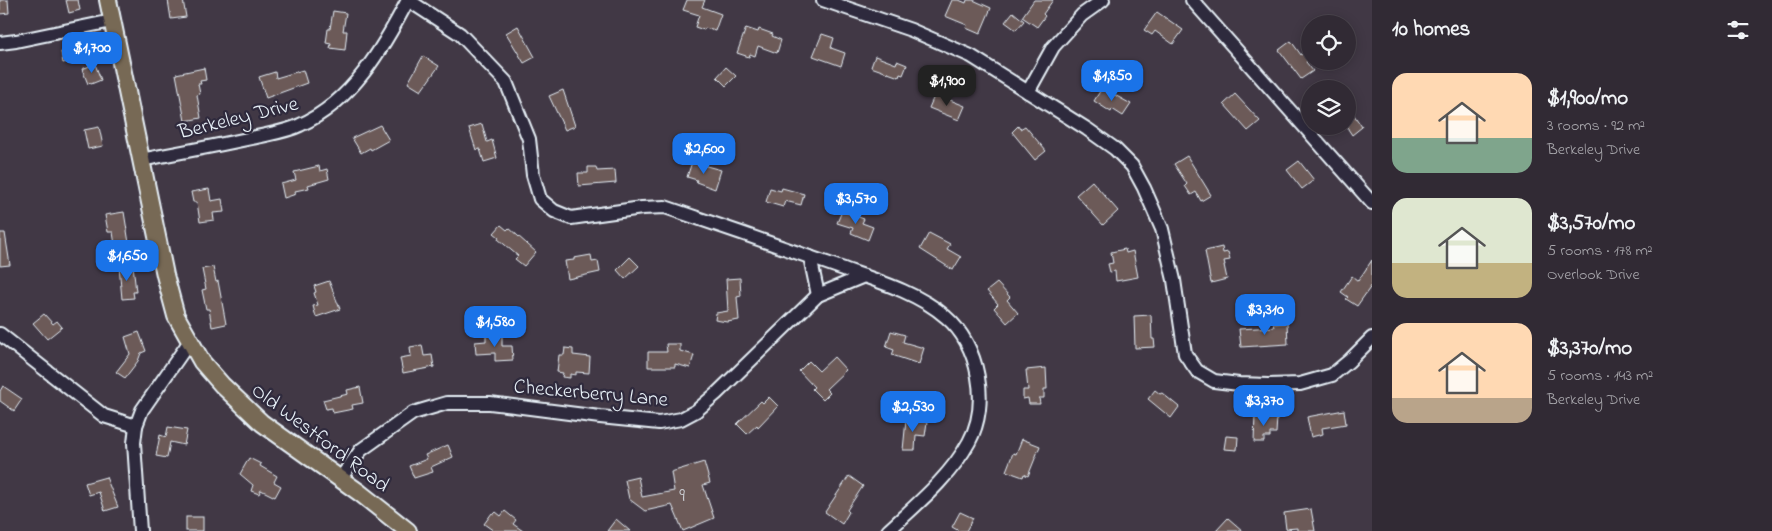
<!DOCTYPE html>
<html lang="en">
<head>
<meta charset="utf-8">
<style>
  :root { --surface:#312a34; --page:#39323c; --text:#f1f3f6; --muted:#a8a7ac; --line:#4c464f; --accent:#1a73e8 }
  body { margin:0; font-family:"Indie Flower",sans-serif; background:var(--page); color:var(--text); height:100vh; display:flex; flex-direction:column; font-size:19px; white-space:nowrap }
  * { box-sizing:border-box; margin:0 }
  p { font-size:16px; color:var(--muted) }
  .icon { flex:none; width:28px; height:28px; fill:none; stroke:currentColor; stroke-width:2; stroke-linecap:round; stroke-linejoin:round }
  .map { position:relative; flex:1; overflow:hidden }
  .side { display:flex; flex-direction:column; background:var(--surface); width:400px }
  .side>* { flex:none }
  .fabs { position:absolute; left:1301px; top:15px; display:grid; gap:10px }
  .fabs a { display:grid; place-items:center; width:55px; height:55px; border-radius:50%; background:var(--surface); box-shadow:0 2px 12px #0003,0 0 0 1px var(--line); font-size:25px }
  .price { position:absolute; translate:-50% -42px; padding:0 11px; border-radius:10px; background:var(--accent); color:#fff; font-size:16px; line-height:32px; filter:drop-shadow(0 1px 2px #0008) }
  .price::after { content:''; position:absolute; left:50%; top:30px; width:15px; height:11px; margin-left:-8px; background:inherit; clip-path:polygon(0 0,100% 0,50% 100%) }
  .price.current { background:#222; color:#fff }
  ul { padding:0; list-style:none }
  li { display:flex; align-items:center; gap:15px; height:125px; padding:0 20px }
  li span { display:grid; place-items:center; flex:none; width:140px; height:100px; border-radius:15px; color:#555 }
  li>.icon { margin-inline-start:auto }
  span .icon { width:60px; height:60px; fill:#fffc; stroke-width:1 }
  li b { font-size:21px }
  h2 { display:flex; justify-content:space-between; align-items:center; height:60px; padding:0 20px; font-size:21px }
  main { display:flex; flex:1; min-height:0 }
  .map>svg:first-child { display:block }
  .building { fill:#6c5a59; stroke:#e8f1f8 }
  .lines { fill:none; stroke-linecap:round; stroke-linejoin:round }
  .minor-casing { stroke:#e8f1f8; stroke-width:16 }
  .major-casing { stroke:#e8f1f8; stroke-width:20 }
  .minor { stroke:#2f2a3d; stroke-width:12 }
  .major { stroke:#776954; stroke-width:16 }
  .labels { text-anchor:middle; stroke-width:4.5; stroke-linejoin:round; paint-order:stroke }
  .number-label { font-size:19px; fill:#c9cbd0 }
  .street-label { font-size:21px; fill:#e8f1f8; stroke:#2f2a3d }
</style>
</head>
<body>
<main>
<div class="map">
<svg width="1372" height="531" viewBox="0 0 1372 531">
  <rect width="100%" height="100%" fill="#413845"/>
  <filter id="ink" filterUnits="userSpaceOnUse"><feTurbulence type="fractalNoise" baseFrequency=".02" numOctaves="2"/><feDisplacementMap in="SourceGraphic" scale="10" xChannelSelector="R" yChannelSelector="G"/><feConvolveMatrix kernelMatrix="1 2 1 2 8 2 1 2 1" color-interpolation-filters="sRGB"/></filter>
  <g filter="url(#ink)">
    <g class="building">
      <path d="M0 0H8L9 13 0 14Z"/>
      <path d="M66 0H78L80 10 69 13Z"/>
      <path d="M168 0H183L186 17 171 19Z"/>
      <path d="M687 0H705L702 7 721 14 715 31 705 28 704 30 695 27 699 15 683 10Z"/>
      <path d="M952 0H959L966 3 967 0H973L991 8 980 34 966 28 967 25 945 16Z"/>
      <path d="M1034 0H1053L1043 14 1045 16 1037 27 1022 17Z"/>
      <path d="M333 11 346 13 343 31H347L345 50 330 48 331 44 326 43 328 29H330Z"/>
      <path d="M1013 12 1024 21 1016 30 1005 22Z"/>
      <path d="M1157 12 1183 30 1173 44 1155 31 1152 35 1144 30Z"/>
      <path d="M518 26 535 57 524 63 506 33Z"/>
      <path d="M746 28 758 32 759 29 773 34 772 36 781 40 777 53 758 46 755 56 750 54 749 57 737 53Z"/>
      <path d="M822 34 834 38 831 48 845 53 841 66 813 56Z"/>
      <path d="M1291 41 1301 55 1305 52 1310 58 1306 62 1313 71 1301 79 1279 50Z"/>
      <path d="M72 50 75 60 63 63 61 52Z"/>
      <path d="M423 56 439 66 421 91 408 83Z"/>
      <path d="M875 56 896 64 897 61 907 65 903 75 900 74 899 77 871 67Z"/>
      <path d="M95 64 101 80 91 84 90 82 88 84 82 69Z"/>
      <path d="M726 67 736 76 726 86 717 77Z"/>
      <path d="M204 68 206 80 200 81 201 84H198L200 94 197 95 201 118 185 121 176 74Z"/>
      <path d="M303 70 307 83 266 98 259 77 275 72 276 78Z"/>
      <path d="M1102 88 1131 104 1123 116 1112 109 1111 112 1094 101Z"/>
      <path d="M563 90 575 126 565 130 549 96Z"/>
      <path d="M935 94 965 106 959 120 929 108Z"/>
      <path d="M1235 94 1260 121 1248 131 1224 104Z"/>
      <path d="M1348 106 1362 127 1352 135 1348 129Z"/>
      <path d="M482 124 487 142 492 140 497 158 484 162 480 149 476 150 469 128Z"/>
      <path d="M380 125 389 140 371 150 370 148 361 153 352 138Z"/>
      <path d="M1018 126 1020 129 1025 126 1046 151 1035 160 1012 132Z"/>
      <path d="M99 127 103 146 88 149 84 130Z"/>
      <path d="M1187 156 1211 195 1201 201 1196 192 1191 195 1185 186 1187 184 1174 164Z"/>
      <path d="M1299 161 1314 180 1302 189 1287 170Z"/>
      <path d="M692 162 721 170 715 189 696 182 697 180 687 177Z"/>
      <path d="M319 166 320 171 327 169 329 179 308 185 309 188 295 191 296 194 284 198 281 184 296 180 294 172Z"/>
      <path d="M588 167H596L597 171 615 170 616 183 579 186 578 173H588Z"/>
      <path d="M1092 181 1118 211 1103 225 1076 195Z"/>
      <path d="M770 188 781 191 782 188 804 194 801 205 785 201 783 207 766 202Z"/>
      <path d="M209 189 211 201 222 199 224 212 213 213 214 220 200 222 197 202H193L191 192Z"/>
      <path d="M842 211 864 219 862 223 873 227 868 240 851 233 853 228 837 223Z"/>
      <path d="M124 212 129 243 115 245 113 232H108L105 215Z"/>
      <path d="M501 225 507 230 509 228 536 252 524 266 515 259 518 256 498 239 499 237 494 233Z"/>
      <path d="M0 233H5L10 265 0 266Z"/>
      <path d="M929 233 950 244 947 249 961 257 953 270 920 249Z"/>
      <path d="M1222 247 1223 253 1228 252 1230 260 1224 261 1225 265H1224L1227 279 1211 283 1205 251Z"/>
      <path d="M1125 249 1126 253 1133 251 1138 277 1116 281 1115 271 1110 272 1108 264 1113 263 1111 252Z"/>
      <path d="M591 255 592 262 598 261 600 272 568 279 565 261 574 260V258Z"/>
      <path d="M630 257 639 266 625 279 617 270Z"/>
      <path d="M1372 260V285L1357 306 1346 299 1348 297 1341 292 1352 276 1358 281Z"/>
      <path d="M133 265 136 292H133L134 298 122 299 119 266Z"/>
      <path d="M213 267 216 282 218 281 226 324 212 327 209 309H206L202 290 206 289 202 269Z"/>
      <path d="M740 278 741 296 737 297 739 320 727 322 715 320 716 313 728 311 726 279Z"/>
      <path d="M329 281 340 309 316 317 313 306 318 305 314 293 316 292 314 286Z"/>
      <path d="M997 283 1010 297 1007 300 1018 313 1007 323 994 308 998 304 987 291Z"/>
      <path d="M44 314 53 324 57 321 62 327 47 339 33 323Z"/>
      <path d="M1151 315 1152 339H1154L1155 347 1135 348 1134 316Z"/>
      <path d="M1287 323 1288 344 1241 347 1239 329 1274 327 1273 324Z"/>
      <path d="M891 331 905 335 903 342 924 348 919 364 892 355 894 350 886 347Z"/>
      <path d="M139 332 146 351 141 353 138 361 125 378 116 372 130 354 125 337Z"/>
      <path d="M502 333V346H512L513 360 495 361V353L476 354 475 342 486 341V334Z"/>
      <path d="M666 344H680V351L694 355 690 368 675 364V367H648V352H667Z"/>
      <path d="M422 345 424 356 432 355 434 367 403 373 400 358 411 356 410 347Z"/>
      <path d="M565 348 573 349V355L590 357 589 373 576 372V375L570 374V378L562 377 563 373 557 372 559 355H564Z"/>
      <path d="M834 357 846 370 826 389 830 393 823 400 812 389 814 387 799 371 809 361 819 371Z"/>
      <path d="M1046 368 1047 389H1044V398H1039L1040 404H1029L1028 398 1023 399V390H1028L1026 370Z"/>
      <path d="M3 386 22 399 14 411 0 401V391Z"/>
      <path d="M360 387 363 403 352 405 353 409 333 413 332 408 326 409 323 400 348 394 347 390Z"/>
      <path d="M1155 390 1160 394 1162 393 1179 407 1171 418 1148 399Z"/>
      <path d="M769 397 778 406 758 427 757 425 747 434 737 424 761 401 763 403Z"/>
      <path d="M1344 410 1346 424 1322 428 1323 434 1311 437 1307 417Z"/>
      <path d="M1255 415 1277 417 1276 433H1270V437H1264V442H1254Z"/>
      <path d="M906 420 927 422 925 436 916 435 915 450H903Z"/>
      <path d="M168 427 187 430 184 445 170 442 167 458 156 456 160 435 166 437Z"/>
      <path d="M1226 436 1238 437 1237 450 1224 449Z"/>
      <path d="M1022 439 1040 446 1028 476 1024 474 1023 477 1006 471 1013 453 1016 454Z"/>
      <path d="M448 445 453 457 431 467 433 472 414 478 409 466 427 459 425 455Z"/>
      <path d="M249 458 261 464 260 466 277 476 274 482 281 486 275 497 261 490 259 494 251 491 253 485 240 474Z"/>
      <path d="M704 462 710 483 703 485 714 518 683 531 672 505 645 511 629 499 625 480 638 477 642 497 674 491 671 472Z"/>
      <path d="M849 476 863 486 847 510 849 512 842 524 825 512Z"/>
      <path d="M106 477 118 507 105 511 99 492 89 495 85 483Z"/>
      <path d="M1311 509 1315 531H1297V528L1286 529 1284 513Z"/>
      <path d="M505 511 516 520 513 524 523 531H494L484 524 492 513 494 514 496 512 501 516Z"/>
      <path d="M960 512 973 518 966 531H959L952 527Z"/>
      <rect x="186" y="517" width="17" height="14"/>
      <path d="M1228 518 1243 531H1216Z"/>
      <path d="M616 519 630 531H607Z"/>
    </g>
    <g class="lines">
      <g class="minor-casing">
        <g id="minor">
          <path d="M408 0 460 34 506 82 529 139 533 175 540 199 554 211 571 218 642 208 665 207C724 227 782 247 841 268 875 280 919 293 946 317 979 345 990 404 969 442 950 477 917 504 888 531"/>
          <path d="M823 0 911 30 971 56 1087 129 1115 149 1132 166 1144 188 1162 229 1174 280 1185 354 1197 371 1214 381 1239 384 1268 385 1300 384 1332 375 1349 361 1372 338"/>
          <path d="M1192 0 1372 203"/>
          <path d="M0 43 16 41 112 21"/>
          <path d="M1028 92 1053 47 1082 15 1103 0"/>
          <path d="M140 160C177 153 215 146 252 138 268 134 286 132 300 125 352 102 383 48 408 0"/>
          <path d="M810 257 818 295"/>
          <path d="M0 334 104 416 136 426"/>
          <path d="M340 479 361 450 413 413 447 403H490L600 417 659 423 681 419 696 411 716 394 818 295 864 276"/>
          <path d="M140 531 134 443 136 426 142 410 190 341"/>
        </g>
      </g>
      <g class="major-casing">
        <path id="major" d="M108 0 165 275 176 316 202 362 222 385 262 423 360 493 408 531"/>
      </g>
      <use href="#minor" class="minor"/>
      <use href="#major" class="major"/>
    </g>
  </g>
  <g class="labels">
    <g class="number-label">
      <text x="682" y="501">9</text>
    </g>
    <g class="street-label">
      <text transform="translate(238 117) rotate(-14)" y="7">Berkeley Drive</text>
      <text transform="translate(591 392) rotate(5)" y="7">Checkerberry Lane</text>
      <text transform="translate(321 437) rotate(37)" y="7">Old Westford Road</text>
    </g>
  </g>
</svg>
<div class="fabs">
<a><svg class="icon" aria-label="locate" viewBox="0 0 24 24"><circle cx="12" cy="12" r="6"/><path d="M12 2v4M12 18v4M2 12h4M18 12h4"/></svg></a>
<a><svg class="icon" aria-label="layers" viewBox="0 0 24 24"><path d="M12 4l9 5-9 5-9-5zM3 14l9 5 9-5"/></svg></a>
</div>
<b class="price" style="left:92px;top:74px">$1,700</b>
<b class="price" style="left:1112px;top:102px">$1,850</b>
<b class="price current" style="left:947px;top:107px">$1,900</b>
<b class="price" style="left:704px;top:175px">$2,600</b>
<b class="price" style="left:856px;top:225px">$3,570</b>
<b class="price" style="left:127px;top:282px">$1,650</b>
<b class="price" style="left:1265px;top:336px">$3,310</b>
<b class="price" style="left:495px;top:348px">$1,580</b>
<b class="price" style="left:1264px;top:427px">$3,370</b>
<b class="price" style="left:913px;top:433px">$2,530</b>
</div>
<section class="side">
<h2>10 homes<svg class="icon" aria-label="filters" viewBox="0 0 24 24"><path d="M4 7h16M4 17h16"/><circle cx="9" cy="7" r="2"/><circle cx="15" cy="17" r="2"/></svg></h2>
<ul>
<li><span style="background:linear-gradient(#ffd9b3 65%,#7fa58c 0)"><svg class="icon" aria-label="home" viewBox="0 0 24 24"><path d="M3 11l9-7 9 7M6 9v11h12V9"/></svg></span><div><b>$1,900/mo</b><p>3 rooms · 92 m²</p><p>Berkeley Drive</p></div></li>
<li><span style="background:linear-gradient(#dfe7d0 65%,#c2b280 0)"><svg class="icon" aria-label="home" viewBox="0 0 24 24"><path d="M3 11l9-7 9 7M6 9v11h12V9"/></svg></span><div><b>$3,570/mo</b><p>5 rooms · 178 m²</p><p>Overlook Drive</p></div></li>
<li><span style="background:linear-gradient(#ffd9b3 75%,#b9a48a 0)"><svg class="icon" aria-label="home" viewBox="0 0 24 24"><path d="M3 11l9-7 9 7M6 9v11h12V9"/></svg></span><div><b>$3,370/mo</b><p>5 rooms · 143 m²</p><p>Berkeley Drive</p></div></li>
</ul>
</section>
</main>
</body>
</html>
